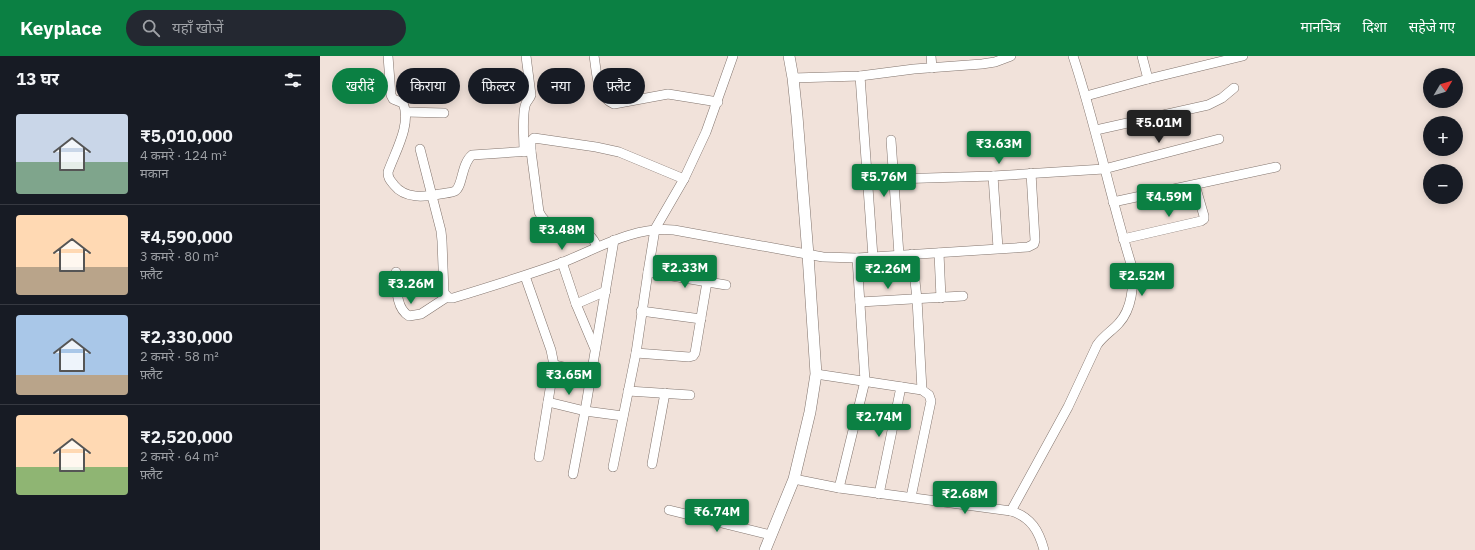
<!DOCTYPE html>
<html lang="hi">
<head>
<meta charset="utf-8">
<style>
  :root { --surface:#171b24; --page:#242831; --text:#f1f3f6; --muted:#9ea1a6; --line:#363941; --accent:#0b8043 }
  body { margin:0; font-family:"IBM Plex Sans","Noto Sans Devanagari",sans-serif; background:var(--page); color:var(--text); height:100vh; display:flex; flex-direction:column; font-size:15px; white-space:nowrap }
  * { box-sizing:border-box; margin:0 }
  p { font-size:13px; color:var(--muted) }
  .icon { flex:none; width:22px; height:22px; fill:none; stroke:currentColor; stroke-width:2; stroke-linecap:round; stroke-linejoin:round }
  .map { position:relative; flex:1; overflow:hidden }
  .sheet { display:flex; flex-direction:column; background:var(--surface); width:320px }
  .sheet>* { flex:none }
  .guide { position:absolute; left:12px; top:12px; width:380px; height:36px; display:flex; gap:8px }
  .needle { width:26px; rotate:52deg }
  .buttons { position:absolute; left:1103px; top:12px; display:grid; gap:8px }
  .buttons a { display:grid; place-items:center; width:40px; height:40px; border-radius:50%; background:var(--surface); box-shadow:0 2px 10px #0003; font-size:20px }
  .price { position:absolute; translate:-50% -34px; padding:0 9px; border-radius:4px; background:var(--accent); color:#fff; font-size:13px; line-height:26px; filter:drop-shadow(0 1px 2px #0008) }
  .price::after { content:''; position:absolute; left:50%; top:24px; width:12px; height:9px; margin-left:-6px; background:inherit; clip-path:polygon(0 0,100% 0,50% 100%) }
  .price.selected { background:#222; color:#fff }
  ul { padding:0; list-style:none }
  li { display:flex; align-items:center; gap:12px; height:100px; padding:0 16px }
  li+li { border-top:1px solid var(--line) }
  li span { display:grid; place-items:center; flex:none; width:112px; height:80px; border-radius:4px; color:#555 }
  li>.icon { margin-inline-start:auto }
  span .icon { width:48px; height:48px; fill:#fffc; stroke-width:1 }
  li b { font-size:17px }
  h2 { display:flex; justify-content:space-between; align-items:center; height:48px; padding:0 16px; font-size:17px }
  .chip { padding:0 14px; border-radius:18px; background:var(--surface); box-shadow:0 2px 10px #0003; font-size:14px; line-height:36px }
  .chip.selected { background:var(--accent); color:#fff }
  header { display:flex; align-items:center; gap:24px; box-sizing:border-box; height:56px; padding:0 20px; background:var(--accent); color:#fff }
  header strong { font-size:19px }
  nav { display:flex; gap:22px; margin-inline-start:auto; font-size:14px }
  .search { width:280px; height:36px; background:var(--page); display:flex; align-items:center; gap:10px; box-sizing:border-box; padding:0 14px; border-radius:22px; color:var(--muted); font-size:15px }
  main { display:flex; flex:1; min-height:0 }
  .map>svg:first-child { display:block }
  .lines { fill:none; stroke-linecap:round; stroke-linejoin:round }
  .minor-casing { stroke:#82746d; stroke-width:10 }
  .tertiary-casing { stroke:#82746d; stroke-width:12 }
  .minor { stroke:#fff; stroke-width:9 }
  .tertiary { stroke:#fff; stroke-width:11 }
</style>
</head>
<body>
<header>
<strong>Keyplace</strong>
<div class="search"><svg class="icon" aria-label="search" viewBox="0 0 24 24"><circle cx="10" cy="10" r="6"/><path d="M15 15l6 6"/></svg>यहाँ खोजें</div>
<nav><a>मानचित्र</a><a>दिशा</a><a>सहेजे गए</a></nav>
</header>
<main>
<section class="sheet">
<h2>13 घर<svg class="icon" aria-label="filters" viewBox="0 0 24 24"><path d="M4 7h16M4 17h16"/><circle cx="9" cy="7" r="2"/><circle cx="15" cy="17" r="2"/></svg></h2>
<ul>
<li><span style="background:linear-gradient(#c9d6e8 60%,#7fa58c 0)"><svg class="icon" aria-label="home" viewBox="0 0 24 24"><path d="M3 11l9-7 9 7M6 9v11h12V9"/></svg></span><div><b>₹5,010,000</b><p>4 कमरे · 124 m²</p><p>मकान</p></div></li>
<li><span style="background:linear-gradient(#ffd9b3 65%,#b9a48a 0)"><svg class="icon" aria-label="home" viewBox="0 0 24 24"><path d="M3 11l9-7 9 7M6 9v11h12V9"/></svg></span><div><b>₹4,590,000</b><p>3 कमरे · 80 m²</p><p>फ़्लैट</p></div></li>
<li><span style="background:linear-gradient(#a9c7e8 75%,#b9a48a 0)"><svg class="icon" aria-label="home" viewBox="0 0 24 24"><path d="M3 11l9-7 9 7M6 9v11h12V9"/></svg></span><div><b>₹2,330,000</b><p>2 कमरे · 58 m²</p><p>फ़्लैट</p></div></li>
<li><span style="background:linear-gradient(#ffd9b3 65%,#8fb573 0)"><svg class="icon" aria-label="home" viewBox="0 0 24 24"><path d="M3 11l9-7 9 7M6 9v11h12V9"/></svg></span><div><b>₹2,520,000</b><p>2 कमरे · 64 m²</p><p>फ़्लैट</p></div></li>
</ul>
</section>
<div class="map">
<svg width="1155" height="494" viewBox="0 0 1155 494">
  <rect width="100%" height="100%" fill="#f1e2da"/>
  <g class="lines">
    <g class="minor-casing">
      <g id="minor">
        <path d="M68 0 71 39 73 43 83 47C92 68 75 96 68 116 68 122 70 124 74 129 85 143 104 141 120 138 125 137 131 137 135 135 143 130 141 108 152 99L211 95"/>
        <path d="M274 0C277 16 276 41 294 48L348 38 398 46"/>
        <path d="M611 0 612 12"/>
        <path d="M822 0 828 23"/>
        <path d="M540 20 553 201"/>
        <path d="M473 22 540 20 594 13 662 8 675 6 691 0"/>
        <path d="M766 40 828 23 923 0"/>
        <path d="M86 56 124 57"/>
        <path d="M776 74 888 49 902 42 914 32"/>
        <path d="M571 84 579 199"/>
        <path d="M100 93 121 175 122 185 124 237 129 242H133C169 231 205 220 241 207 277 193 313 170 354 174L503 201 537 202 708 191 714 188 715 184 711 117"/>
        <path d="M204 96C204 81 202 64 205 50 206 45 210 43 211 39L206 0"/>
        <path d="M673 120 678 192"/>
        <path d="M574 123 673 120 784 113 899 83"/>
        <path d="M793 146 956 111"/>
        <path d="M803 183 881 165 884 163V160L875 129"/>
        <path d="M277 190C275 187 273 182 270 180 266 177 262 176 258 175 242 173 227 173 219 156L211 95V85L214 82 276 91 299 96 364 123"/>
        <path d="M619 197 621 242"/>
        <path d="M592 198 597 243 602 334"/>
        <path d="M242 206 256 248 275 293"/>
        <path d="M76 216C77 230 75 252 89 260L101 258 127 241"/>
        <path d="M328 216 406 229"/>
        <path d="M205 220 231 294 234 309 219 401"/>
        <path d="M540 246 643 240"/>
        <path d="M256 248 286 235"/>
        <path d="M321 255 381 263"/>
        <path d="M316 297 369 301 373 300 375 297 387 226"/>
        <path d="M234 309 271 317"/>
        <path d="M496 318 602 334 609 339 611 345 591 441"/>
        <path d="M308 335 370 339"/>
        <path d="M228 346 265 355 303 360"/>
        <path d="M332 408 345 337"/>
        <path d="M293 411 316 297 328 216 335 173 364 123 386 76 413 0"/>
        <path d="M253 418 265 355 294 184"/>
        <path d="M474 423 519 432 691 455C711 461 719 475 724 494"/>
        <path d="M519 432 545 325 537 202"/>
        <path d="M559 438 581 331"/>
        <path d="M349 454 451 479"/>
        <path d="M691 455 748 351 777 289C783 280 792 275 799 267 812 253 814 229 812 211 790 141 776 69 753 0"/>
      </g>
    </g>
    <g class="tertiary-casing">
      <path id="tertiary" d="M445 494 474 423 490 356 496 318 488 199 477 60 473 22 469 0"/>
    </g>
    <use href="#minor" class="minor"/>
    <use href="#tertiary" class="tertiary"/>
  </g>
</svg>
<div class="buttons">
<a><svg class="needle" viewBox="-14 -14 28 28"><path d="M0-13l5 13h-10z" fill="#e53935"/><path d="M0 13l5-13h-10z" fill="#9ea1a6"/></svg></a>
<a>+</a>
<a>−</a>
</div>
<b class="price selected" style="left:839px;top:88px">₹5.01M</b>
<b class="price" style="left:679px;top:109px">₹3.63M</b>
<b class="price" style="left:564px;top:142px">₹5.76M</b>
<b class="price" style="left:849px;top:162px">₹4.59M</b>
<b class="price" style="left:242px;top:195px">₹3.48M</b>
<b class="price" style="left:365px;top:233px">₹2.33M</b>
<b class="price" style="left:568px;top:234px">₹2.26M</b>
<b class="price" style="left:822px;top:241px">₹2.52M</b>
<b class="price" style="left:91px;top:249px">₹3.26M</b>
<b class="price" style="left:249px;top:340px">₹3.65M</b>
<b class="price" style="left:559px;top:382px">₹2.74M</b>
<b class="price" style="left:645px;top:459px">₹2.68M</b>
<b class="price" style="left:397px;top:477px">₹6.74M</b>
<div class="guide">
<a class="chip selected">खरीदें</a>
<a class="chip">किराया</a>
<a class="chip">फ़िल्टर</a>
<a class="chip">नया</a>
<a class="chip">फ़्लैट</a>
</div>
</div>
</main>
</body>
</html>
